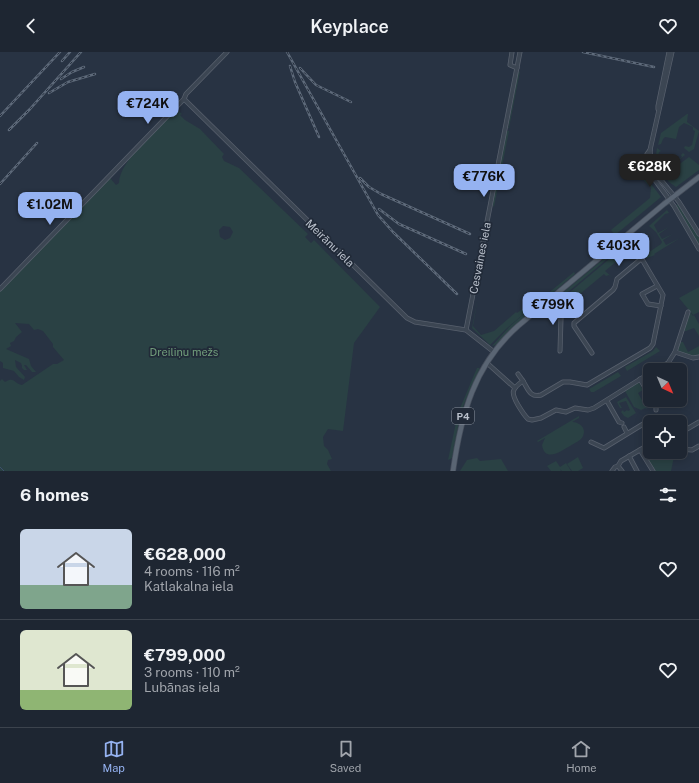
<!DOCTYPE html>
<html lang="en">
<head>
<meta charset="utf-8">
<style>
  :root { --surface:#1e2632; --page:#262e3a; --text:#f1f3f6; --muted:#a1a5ac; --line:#3c434d; --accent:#95b2f1 }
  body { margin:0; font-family:"Public Sans",sans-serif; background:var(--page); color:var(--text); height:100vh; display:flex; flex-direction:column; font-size:15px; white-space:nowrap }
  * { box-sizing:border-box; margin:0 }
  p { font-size:13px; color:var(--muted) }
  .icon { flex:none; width:22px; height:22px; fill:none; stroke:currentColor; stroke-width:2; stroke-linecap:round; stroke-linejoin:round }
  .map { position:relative; height:419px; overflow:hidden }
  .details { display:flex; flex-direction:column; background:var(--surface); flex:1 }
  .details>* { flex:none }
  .needle { width:26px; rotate:136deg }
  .controls { position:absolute; left:643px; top:311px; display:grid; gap:8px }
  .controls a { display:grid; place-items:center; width:44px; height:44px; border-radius:6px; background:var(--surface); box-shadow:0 2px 10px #0003,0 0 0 1px var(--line); font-size:20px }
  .price { position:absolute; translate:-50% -34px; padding:0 9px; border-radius:8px; background:var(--accent); color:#111; font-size:13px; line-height:26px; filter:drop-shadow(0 1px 2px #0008) }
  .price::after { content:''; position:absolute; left:50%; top:24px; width:12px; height:9px; margin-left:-6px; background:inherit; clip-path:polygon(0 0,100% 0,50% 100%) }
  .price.selected { background:#222; color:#fff }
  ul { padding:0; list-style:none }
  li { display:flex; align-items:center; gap:12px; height:100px; padding:0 20px }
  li+li { border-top:1px solid var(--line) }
  li span { display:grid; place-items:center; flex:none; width:112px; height:80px; border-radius:6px; color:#555 }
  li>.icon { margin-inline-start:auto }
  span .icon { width:48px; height:48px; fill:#fffc; stroke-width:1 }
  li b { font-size:17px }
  h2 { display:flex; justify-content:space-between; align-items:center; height:48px; padding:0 20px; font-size:17px }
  header { display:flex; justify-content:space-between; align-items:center; height:52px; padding:0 20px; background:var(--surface); font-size:18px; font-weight:600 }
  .menu { display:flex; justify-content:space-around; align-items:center; height:56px; border-top:1px solid var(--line); background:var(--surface); font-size:11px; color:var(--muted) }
  .menu a { display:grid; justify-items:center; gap:2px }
  .menu .selected { color:var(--accent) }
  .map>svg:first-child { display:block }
  .green { fill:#2a4144; fill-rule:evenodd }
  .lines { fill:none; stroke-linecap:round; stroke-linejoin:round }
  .stream { stroke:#3e516c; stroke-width:1 }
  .minor-casing { stroke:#58606d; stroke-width:5 }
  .major-casing { stroke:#464e5c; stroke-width:6 }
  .minor { stroke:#3c4653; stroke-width:3.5 }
  .major { stroke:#5a6573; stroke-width:4.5 }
  .rail-casing { stroke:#5e6a7a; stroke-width:2.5 }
  .rail { stroke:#212a38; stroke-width:1; stroke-dasharray:3; stroke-linecap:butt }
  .labels { text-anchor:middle; stroke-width:3.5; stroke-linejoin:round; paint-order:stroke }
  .shield { fill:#212a38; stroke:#8c94a0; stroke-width:1 }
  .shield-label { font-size:10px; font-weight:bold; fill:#bac1cc }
  .street-label { font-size:11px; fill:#bac1cc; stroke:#212a38 }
  .park-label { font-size:11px; fill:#719d7b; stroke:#212a38 }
</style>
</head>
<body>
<header><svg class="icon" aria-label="back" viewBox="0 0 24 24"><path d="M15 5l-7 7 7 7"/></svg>Keyplace<svg class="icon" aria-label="heart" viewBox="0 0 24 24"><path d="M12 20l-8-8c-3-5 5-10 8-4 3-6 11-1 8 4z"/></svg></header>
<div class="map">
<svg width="699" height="419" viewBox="0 0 699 419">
  <rect width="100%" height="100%" fill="#283343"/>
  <g class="green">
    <path d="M520 19 509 76H508L518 21Z"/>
    <path d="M176 57 182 62 180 63 185 68 200 77 224 102 222 105 224 109 239 116 308 182 305 185 311 191 314 188 380 255 354 291 343 379 328 377 323 385 324 394 328 398 332 407 328 408 327 412 331 419H0V329L2 327 5 330C15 324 14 332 22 333L53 312H57L64 308 53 295V292L43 279 38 277 34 278 29 272 15 271 22 280 16 285 14 289 10 291 11 294 6 297 29 307 31 314 36 320H32L26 313H24L27 318H24L22 316V314L21 311 15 308 16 315 25 325 24 328 19 325 14 319 3 316V311L0 309V239L110 126 116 133 119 131C119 109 161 73 176 57ZM223 174 230 175 233 180 230 186 225 188 220 185 219 178Z"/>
    <path d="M687 62H688L687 70 699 79 694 97 689 100 684 96 685 94 689 95 692 93 695 79 693 78V75L684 71 679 75 676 87 665 85 663 87 661 92 658 93 661 81Z"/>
    <path d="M506 79H509L494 155 492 152Z"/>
    <path d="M657 96 661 99 659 100 658 104C666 112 673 111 682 105L681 103 683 101 685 103 675 111 659 119 655 110Z"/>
    <path d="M689 105 699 113V118L676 135 669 130 662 122 677 114Z"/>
    <path d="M627 118 642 120 661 145 615 183 611 178 650 146 651 136 636 120Z"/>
    <path d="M678 152 699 185V193L675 154Z"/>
    <path d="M667 158 669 161 665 162 654 173 658 181 669 175 659 182 662 187 673 182 663 188 666 193 680 186 654 202 655 203 647 206 642 205 631 192 637 194 636 196 639 199 640 198 645 203 661 192 662 190 656 180 649 174Z"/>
    <path d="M623 191 625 192 556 250 555 249V247Z"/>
    <path d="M487 193 478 242 475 241 484 195Z"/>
    <path d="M626 193 637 206V208L631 201 629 202 627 200 625 202 626 206 624 203 605 219 613 226H616H613L609 223 606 224 604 222 569 251 570 254 569 258 566 252 559 257 557 251Z"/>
    <path d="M574 220 575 222 548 245 546 243Z"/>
    <path d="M699 235V260L693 263 679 246Z"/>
    <path d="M478 245 473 274 481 283 494 279 516 260 517 261 524 256 523 254 529 250 534 253 506 277 490 293 472 276Z"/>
    <path d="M534 253C533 262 519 270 512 276 507 281 499 294 492 294L509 275Z"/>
    <path d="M690 260 693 264 694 263 699 272V284L694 276 686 279H682Z"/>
    <path d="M680 290H683L688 300 699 294V303L694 306 677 299Z"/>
    <path d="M656 295 660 299 627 319 625 315 653 299Z"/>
    <path d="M477 316H480L472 333 461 360 452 406 448 408 458 361Z"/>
    <path d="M618 320 621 324 594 340H591L589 337Z"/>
    <path d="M637 331H639L643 338 638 341 647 357 645 356 641 358 634 355 625 339Z"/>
    <path d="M626 345 636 361 628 366 624 364 621 360 623 358 624 360 627 358 628 359 630 358 626 349 619 351 622 356H620L617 350Z"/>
    <path d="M579 364V366L572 370C579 370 587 376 583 384 581 389 574 391 570 394 561 399 545 411 542 393L545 386 538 390 537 389Z"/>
    <path d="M650 394V400H675L671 419H655L643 399V398Z"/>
    <path d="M578 405 583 416 578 419H572L567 412Z"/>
    <path d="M477 406 480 409 501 407 508 419H460L467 408Z"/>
    <path d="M556 409 560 415 566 411 571 419H562L560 417 561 419H551L547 414Z"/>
  </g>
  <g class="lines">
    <path class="stream" d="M0 415 4 419"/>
    <g class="minor-casing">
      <g id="minor">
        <path d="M512 0 510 13 517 16"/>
        <path d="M672 0 650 98 647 102 646 116 674 154 699 197"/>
        <path d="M184 47 407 266 415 270 466 278 494 300"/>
        <path d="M658 57V54L669 0"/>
        <path d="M650 98 652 117 679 150 699 182"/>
        <path d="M627 116H646"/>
        <path d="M623 186 643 209 663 243 653 292 650 296 587 333 570 330H563L541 343C530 346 528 337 523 329 511 337 511 341 518 353 521 358 524 363 528 367L532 368 541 366 556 358 566 360 575 356 588 358 594 356 650 321"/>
        <path d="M657 234 642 242 648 252 661 254"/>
        <path d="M0 237 184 47 186 42 227 0"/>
        <path d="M550 247 560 261 561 266 560 299"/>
        <path d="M466 278 520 0"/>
        <path d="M675 300 688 260"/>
        <path d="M592 301 574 274V271L613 238 615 235 617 227 641 207"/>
        <path d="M487 311 515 336"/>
        <path d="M656 318 668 311 675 300 693 306 699 305"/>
        <path d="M518 322 523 329"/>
        <path d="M640 327 650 344"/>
        <path d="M653 348 656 353V358"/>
        <path d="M607 349 619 370 622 371"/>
        <path d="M624 375 627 381"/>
        <path d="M680 376 687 377 699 370"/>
        <path d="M591 390 604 396 653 366 663 370"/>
        <path d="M680 397 692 398 699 394"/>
        <path d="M640 398 653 419"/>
        <path d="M629 404 637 419"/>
        <path d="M618 414 622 419"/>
        <path d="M612 419 615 415 618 414 621 409 650 392"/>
      </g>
    </g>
    <g class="major-casing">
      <path id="major" d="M453 419C461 363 474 313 518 274L664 152 699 125"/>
    </g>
    <use href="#minor" class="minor"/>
    <use href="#major" class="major"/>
    <g class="rail-casing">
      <g id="rail">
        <path d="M287 0 378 163 393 180 457 242"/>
        <path d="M583 0 654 15"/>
        <path d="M62 9 70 0"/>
        <path d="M290 14 295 30 319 85"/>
        <path d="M300 16 316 33 351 50"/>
        <path d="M61 27 72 20 84 15"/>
        <path d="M49 41 68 30 95 22"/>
        <path d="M0 64 60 0"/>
        <path d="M9 78 30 57 81 0"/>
        <path d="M360 126 369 135 381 142 470 182"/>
        <path d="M0 132 37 91"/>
        <path d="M379 157 399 172 466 202"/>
      </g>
    </g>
    <use href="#rail" class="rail"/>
  </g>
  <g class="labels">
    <rect class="shield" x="452" y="356" width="22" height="16" rx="3"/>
    <g class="shield-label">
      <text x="463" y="368">P4</text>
    </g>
    <g class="street-label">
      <text transform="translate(330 191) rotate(44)" y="4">Meirānu iela</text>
      <text transform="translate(480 206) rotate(-79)" y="4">Cesvaines iela</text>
    </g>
    <g class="park-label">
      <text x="184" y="304">Dreiliņu mežs</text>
    </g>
  </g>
</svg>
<div class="controls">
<a><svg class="needle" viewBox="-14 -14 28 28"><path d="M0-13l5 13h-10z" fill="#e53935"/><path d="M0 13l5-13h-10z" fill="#a1a5ac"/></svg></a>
<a><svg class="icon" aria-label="locate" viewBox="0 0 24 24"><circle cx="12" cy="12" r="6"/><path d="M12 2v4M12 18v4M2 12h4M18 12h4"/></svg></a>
</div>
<b class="price" style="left:148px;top:73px">€724K</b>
<b class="price selected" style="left:650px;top:136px">€628K</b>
<b class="price" style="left:484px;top:146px">€776K</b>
<b class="price" style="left:50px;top:174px">€1.02M</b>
<b class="price" style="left:619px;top:215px">€403K</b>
<b class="price" style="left:553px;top:274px">€799K</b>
</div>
<section class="details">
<h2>6 homes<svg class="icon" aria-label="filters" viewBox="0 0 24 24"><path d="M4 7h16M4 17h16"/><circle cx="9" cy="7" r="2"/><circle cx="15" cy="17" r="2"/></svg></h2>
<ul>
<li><span style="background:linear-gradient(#c9d6e8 70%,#7fa58c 0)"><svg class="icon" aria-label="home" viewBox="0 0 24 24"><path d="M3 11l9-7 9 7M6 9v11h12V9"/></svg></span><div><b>€628,000</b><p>4 rooms · 116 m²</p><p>Katlakalna iela</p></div><svg class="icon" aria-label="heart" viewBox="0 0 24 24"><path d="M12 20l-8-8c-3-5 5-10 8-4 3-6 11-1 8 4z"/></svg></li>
<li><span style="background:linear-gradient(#dfe7d0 75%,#8fb573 0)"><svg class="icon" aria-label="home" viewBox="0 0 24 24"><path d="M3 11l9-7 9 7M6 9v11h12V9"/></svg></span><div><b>€799,000</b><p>3 rooms · 110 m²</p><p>Lubānas iela</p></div><svg class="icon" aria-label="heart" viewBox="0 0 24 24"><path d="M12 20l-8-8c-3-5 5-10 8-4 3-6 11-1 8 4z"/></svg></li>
</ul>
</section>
<nav class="menu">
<a class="selected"><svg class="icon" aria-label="map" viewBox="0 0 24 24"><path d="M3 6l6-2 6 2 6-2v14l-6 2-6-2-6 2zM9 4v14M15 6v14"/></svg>Map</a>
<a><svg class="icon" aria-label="saved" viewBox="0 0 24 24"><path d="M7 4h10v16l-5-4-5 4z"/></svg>Saved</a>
<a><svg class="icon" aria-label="home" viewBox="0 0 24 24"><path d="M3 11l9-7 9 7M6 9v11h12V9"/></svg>Home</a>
</nav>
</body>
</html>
